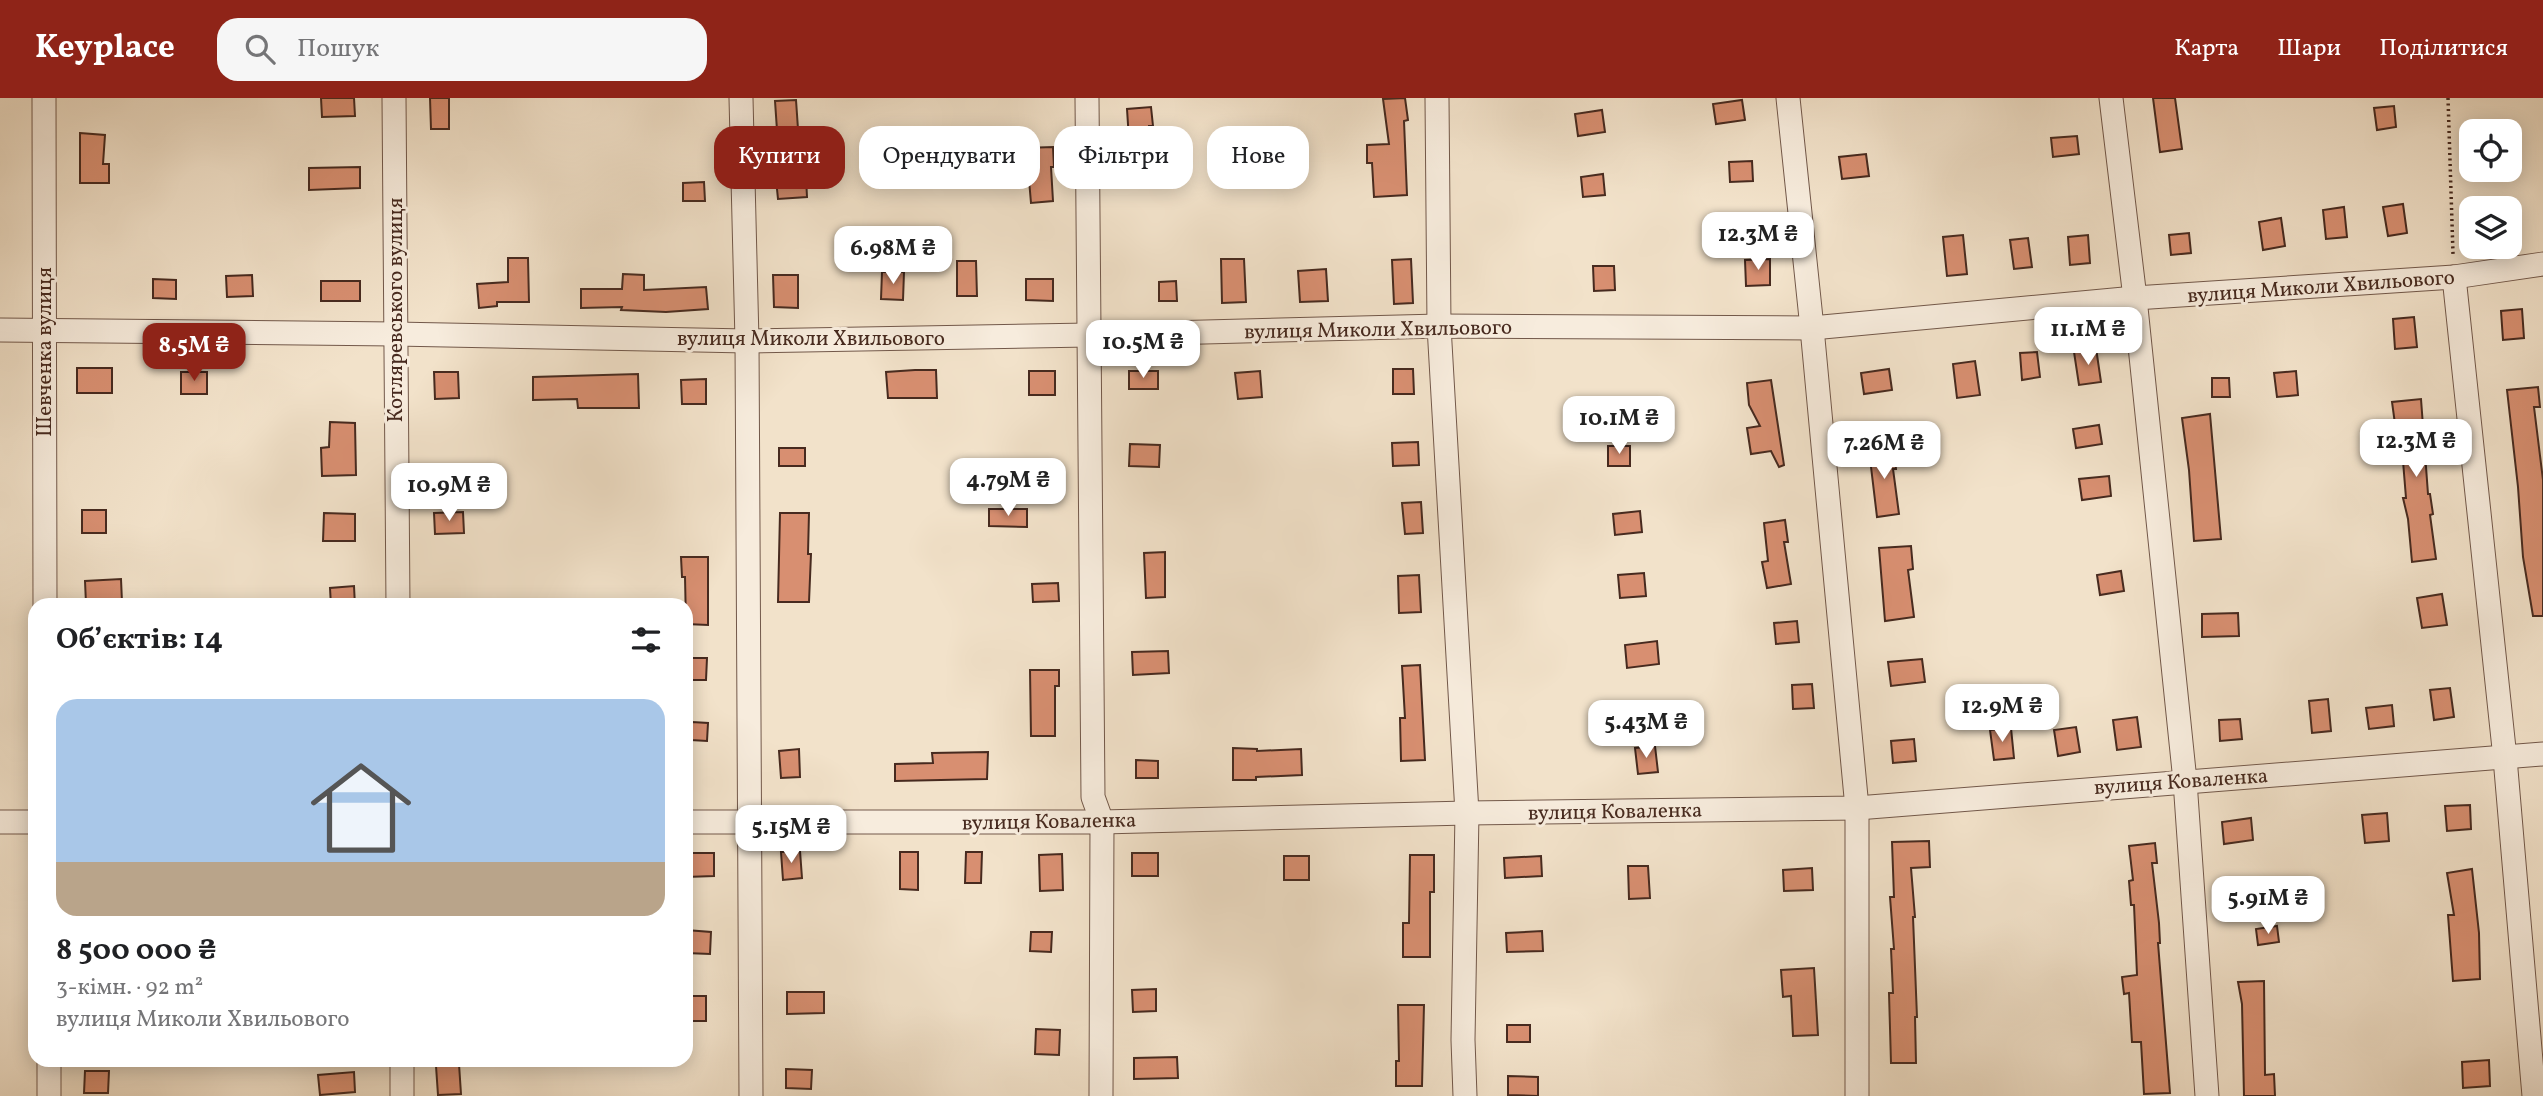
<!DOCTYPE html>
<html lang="uk">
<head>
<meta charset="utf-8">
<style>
  :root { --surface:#fff; --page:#f6f6f6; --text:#202124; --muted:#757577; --accent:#8f2418 }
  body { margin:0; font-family:Vollkorn,serif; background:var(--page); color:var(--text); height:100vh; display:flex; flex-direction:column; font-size:26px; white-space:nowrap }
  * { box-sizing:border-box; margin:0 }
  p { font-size:23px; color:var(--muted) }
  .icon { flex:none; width:38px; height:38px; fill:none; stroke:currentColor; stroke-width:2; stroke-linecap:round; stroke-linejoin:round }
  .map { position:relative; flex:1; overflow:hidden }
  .panel { position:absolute; left:28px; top:500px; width:665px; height:469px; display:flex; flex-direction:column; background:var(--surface); border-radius:21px; box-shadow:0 4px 18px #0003 }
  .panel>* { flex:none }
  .hud { position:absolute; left:714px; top:28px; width:665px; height:63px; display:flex; gap:14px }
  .fabs { position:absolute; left:2459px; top:21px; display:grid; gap:14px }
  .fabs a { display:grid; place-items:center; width:63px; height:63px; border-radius:14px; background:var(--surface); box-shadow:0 4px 18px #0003; font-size:35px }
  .price { position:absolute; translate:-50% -60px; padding:0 16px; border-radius:14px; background:#fff; color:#222; font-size:23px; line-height:46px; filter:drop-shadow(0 2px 4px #0008) }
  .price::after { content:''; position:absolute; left:50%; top:42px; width:21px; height:16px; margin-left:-10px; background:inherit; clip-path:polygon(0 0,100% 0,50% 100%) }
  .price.active { background:var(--accent); color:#fff }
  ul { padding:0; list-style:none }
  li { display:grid; align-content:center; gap:14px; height:371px; padding:0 28px }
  li span { display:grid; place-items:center; height:217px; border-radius:21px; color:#555 }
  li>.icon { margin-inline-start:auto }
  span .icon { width:126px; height:126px; fill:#fffc; stroke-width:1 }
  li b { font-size:30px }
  h2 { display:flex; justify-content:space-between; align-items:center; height:84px; padding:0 28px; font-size:30px }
  .pill { padding:0 24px; border-radius:21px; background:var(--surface); box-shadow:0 4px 18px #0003; font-size:24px; line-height:63px }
  .pill.active { background:var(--accent); color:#fff }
  header { display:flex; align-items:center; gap:42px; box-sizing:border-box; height:98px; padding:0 35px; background:var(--accent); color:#fff }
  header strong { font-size:33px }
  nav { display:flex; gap:38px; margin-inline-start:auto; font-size:24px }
  .search { width:490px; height:63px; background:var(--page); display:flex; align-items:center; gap:18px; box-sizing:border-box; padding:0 24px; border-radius:21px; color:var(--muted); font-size:26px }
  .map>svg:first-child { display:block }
  .building { fill:#d88f71; stroke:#472a1f; stroke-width:2 }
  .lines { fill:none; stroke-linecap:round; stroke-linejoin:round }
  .minor-casing { stroke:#72584a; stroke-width:25 }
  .path { stroke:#472a1f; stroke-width:3.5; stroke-dasharray:2 3.5; stroke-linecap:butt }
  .minor { stroke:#f7ecdd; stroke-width:23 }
  .labels { text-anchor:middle; stroke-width:6; stroke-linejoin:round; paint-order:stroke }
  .street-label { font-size:21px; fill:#472a1f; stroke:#f7ecdd }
</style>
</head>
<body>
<header>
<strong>Keyplace</strong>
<div class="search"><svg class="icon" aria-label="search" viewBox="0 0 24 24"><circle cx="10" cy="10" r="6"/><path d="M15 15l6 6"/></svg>Пошук</div>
<nav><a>Карта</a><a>Шари</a><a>Поділитися</a></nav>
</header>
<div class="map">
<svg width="2543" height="998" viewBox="0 0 2543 998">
  <rect width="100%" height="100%" fill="#f2e2ca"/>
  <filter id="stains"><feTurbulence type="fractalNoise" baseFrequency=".00286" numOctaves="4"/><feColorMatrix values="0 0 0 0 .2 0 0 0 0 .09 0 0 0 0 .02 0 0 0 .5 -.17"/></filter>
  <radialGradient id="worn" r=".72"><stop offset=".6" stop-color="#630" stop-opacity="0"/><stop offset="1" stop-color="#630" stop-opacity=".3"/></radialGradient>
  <g class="building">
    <path d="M321 0H354L355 18 322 19Z"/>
    <path d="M430 0H449V31H431Z"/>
    <path d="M1405 0 1408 22 1404 23 1407 97 1374 99 1372 65H1367V47L1389 46 1383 1Z"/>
    <path d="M2153 0H2175L2182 51 2160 54Z"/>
    <path d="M796 2 798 31 777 32 775 3Z"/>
    <path d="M1742 2 1745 22 1716 26 1713 6Z"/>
    <path d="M2394 8 2396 29 2377 32 2374 10Z"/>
    <path d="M1151 9 1153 28H1149L1150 72 1131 73 1127 11Z"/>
    <path d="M1602 12 1605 34 1578 38 1575 16Z"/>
    <path d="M80 35 105 37 103 66H109V85H80Z"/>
    <path d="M2077 38 2079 56 2053 59 2051 40Z"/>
    <path d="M1053 49 1054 69H1051L1053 103 1031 105 1028 70H1025L1024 50Z"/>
    <path d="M1866 56 1869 78 1842 81 1839 59Z"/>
    <path d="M1752 63 1753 83 1730 84 1729 64Z"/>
    <path d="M360 69V90L309 92V70Z"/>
    <path d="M1603 76 1605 97 1583 99 1581 79Z"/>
    <path d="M806 79 807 99 778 101 776 81Z"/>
    <path d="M704 84 705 103H683V85Z"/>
    <path d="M2403 106 2407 135 2388 138 2383 109Z"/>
    <path d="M2344 109 2347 139 2326 141 2323 112Z"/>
    <path d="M2281 120 2285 148 2263 152 2259 124Z"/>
    <path d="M2189 135 2191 155 2171 157 2169 137Z"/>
    <path d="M1963 137 1967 176 1947 178 1943 139Z"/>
    <path d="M2088 137 2090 165 2070 167 2068 139Z"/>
    <path d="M2028 140 2032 169 2014 171 2010 142Z"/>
    <path d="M508 160H528L529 204H497V208L479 210 477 186 508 184Z"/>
    <path d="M1221 161H1244L1246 204 1222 205Z"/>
    <path d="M1411 161 1413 205 1394 206 1392 162Z"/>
    <path d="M1770 161V187L1746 188 1745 162Z"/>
    <path d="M957 163H976L977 198H957Z"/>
    <path d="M1593 168H1614L1615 192 1594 193Z"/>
    <path d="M1326 171 1328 203 1300 204 1298 173Z"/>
    <path d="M882 174H904L903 202 881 201Z"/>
    <path d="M623 176 644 177V192L706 189 708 211 666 214 621 212 622 209 581 210V191H622Z"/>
    <path d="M252 177 253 198 227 199 226 178Z"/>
    <path d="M773 177H798V210L774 209Z"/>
    <path d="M153 181 176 182V201L153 200Z"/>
    <path d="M1026 181H1053V203L1026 202Z"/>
    <rect x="321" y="183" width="39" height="20"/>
    <path d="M1176 183 1177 203H1159V184Z"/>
    <path d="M2522 211 2524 240 2503 242 2501 213Z"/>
    <path d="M2414 219 2417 249 2395 251 2393 221Z"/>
    <path d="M2096 250 2101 284 2079 287 2074 254Z"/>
    <path d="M2037 254 2040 279 2022 282 2020 255Z"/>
    <path d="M1975 263 1980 297 1957 300 1953 266Z"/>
    <rect x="77" y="270" width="35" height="25"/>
    <path d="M1393 271H1413L1414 296H1393Z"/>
    <path d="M1889 271 1892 292 1864 296 1861 275Z"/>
    <path d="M915 272H936L937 300H888L886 274Z"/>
    <rect x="1029" y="273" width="26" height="24"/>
    <rect x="1129" y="273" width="29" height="18"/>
    <path d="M1260 273 1262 299 1238 301 1235 275Z"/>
    <path d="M2296 273 2298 297 2277 299 2274 275Z"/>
    <rect x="181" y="274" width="26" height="22"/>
    <path d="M434 274H458L459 300 435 301Z"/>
    <path d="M638 276 639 310H578L577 301 533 302V279Z"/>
    <path d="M2212 280H2229L2230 299H2212Z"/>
    <path d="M706 281V306H682L681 282Z"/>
    <path d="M1771 282 1784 367 1779 369 1771 353 1751 356 1747 330 1760 328 1749 307 1747 285Z"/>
    <path d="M2538 289 2540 309H2534L2543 382V518H2533L2523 459 2518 389 2507 292Z"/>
    <path d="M2421 301 2428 396H2430L2433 416 2430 417 2436 461 2412 464 2408 421 2403 400H2406L2400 326H2395L2392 304Z"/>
    <path d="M2210 316 2221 441 2194 443 2189 372 2182 320Z"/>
    <path d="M330 324 355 325 356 377 322 378 321 350 329 349Z"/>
    <path d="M2099 327 2102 346 2076 350 2073 331Z"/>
    <path d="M1418 344 1419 367 1393 368 1392 345Z"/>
    <path d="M1130 346 1160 347 1159 369 1129 368Z"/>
    <rect x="1608" y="348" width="22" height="20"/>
    <rect x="779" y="350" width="26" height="18"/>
    <path d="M1894 350 1896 371H1893L1899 416 1877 419 1869 352Z"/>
    <path d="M2109 378 2111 398 2082 402 2079 381Z"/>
    <path d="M1421 404 1423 435 1405 436 1402 405Z"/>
    <path d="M989 411H1027V429L989 428Z"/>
    <rect x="82" y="412" width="24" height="23"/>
    <path d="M1640 413 1642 434 1615 437 1613 416Z"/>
    <path d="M463 414 464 435 435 436 434 415Z"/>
    <path d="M324 415 355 416V443H323Z"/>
    <path d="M780 415H809L808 456H811L809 504H778Z"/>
    <path d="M1785 422 1788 444H1784L1791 486 1767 490 1762 464 1768 463 1764 425Z"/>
    <path d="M1911 448 1913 471 1908 472 1914 519 1885 523 1879 450Z"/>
    <path d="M1165 454V499L1146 500 1144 455Z"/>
    <path d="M681 459H708V527L686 526 685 479H682Z"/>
    <path d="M2121 473 2124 493 2100 497 2097 477Z"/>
    <path d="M1644 475 1646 498 1620 500 1618 477Z"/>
    <path d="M1419 477 1421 514 1399 515 1398 478Z"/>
    <path d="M121 481 122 504 86 506 85 483Z"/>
    <path d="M1058 485 1059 503 1033 504 1032 486Z"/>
    <path d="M354 488 355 508H331L330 490Z"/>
    <path d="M2442 496 2447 527 2422 530 2417 500Z"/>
    <path d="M2238 515 2239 538 2202 539V516Z"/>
    <path d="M1797 523 1799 544 1776 546 1774 525Z"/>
    <path d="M1657 543 1659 566 1627 570 1625 547Z"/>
    <path d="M1168 553 1169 575 1133 577 1132 554Z"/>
    <path d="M686 560H707L706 582H686Z"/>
    <path d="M1922 561 1925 584 1891 588 1888 564Z"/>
    <path d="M1420 567 1425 662 1401 663 1400 620H1405L1402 568Z"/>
    <path d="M1030 572H1059V588H1055V638H1031Z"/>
    <path d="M1812 586 1814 610 1793 611 1792 587Z"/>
    <path d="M2450 590 2454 619 2434 622 2430 592Z"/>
    <path d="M2328 601 2331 633 2312 635 2309 603Z"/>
    <path d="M2392 607 2394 628 2369 631 2366 610Z"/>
    <path d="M2137 619 2141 649 2117 652 2113 622Z"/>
    <path d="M2240 621 2242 641 2220 643 2219 622Z"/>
    <path d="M692 624 708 625 707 643 691 642Z"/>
    <path d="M2076 629 2080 654 2058 658 2054 632Z"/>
    <path d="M2011 630 2014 660 1994 662 1990 632Z"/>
    <path d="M1914 641 1916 663 1893 665 1891 643Z"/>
    <path d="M1655 648 1658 674 1638 676 1635 650Z"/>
    <path d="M1233 650 1257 651V653L1301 651 1302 677 1256 679V682H1233Z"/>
    <path d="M799 651 800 679 781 680 779 653Z"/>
    <path d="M988 654 987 681 895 683V666L933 665 932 655Z"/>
    <path d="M1136 662 1158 663V680H1136Z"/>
    <path d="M2470 707 2471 731 2447 733 2445 708Z"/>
    <path d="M2387 715 2389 743 2365 745 2362 717Z"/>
    <path d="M2251 720 2253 742 2224 746 2222 724Z"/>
    <path d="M1929 743 1930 769 1911 770 1915 819H1913L1917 919H1915L1916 965H1891L1889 895H1893L1891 851H1894L1890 799H1894L1892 744Z"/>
    <path d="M2155 745 2157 765H2152L2159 825 2160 845H2158L2170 995 2144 996 2141 944H2132L2129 895 2124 896 2122 879 2137 877 2134 807H2131L2129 783 2133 782 2129 748Z"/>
    <path d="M800 753 802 780 783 782 781 754Z"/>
    <path d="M900 754H918V792L900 791Z"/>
    <path d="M966 754H982L981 785H965Z"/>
    <path d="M686 755H714V778L686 779Z"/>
    <rect x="1132" y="755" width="26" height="23"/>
    <path d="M1062 756 1063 792 1040 793 1039 757Z"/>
    <path d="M1410 757H1434V794H1430V859H1403V825H1409Z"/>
    <rect x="1284" y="758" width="25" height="24"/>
    <path d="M1541 758 1542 778 1505 780 1504 760Z"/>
    <path d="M1628 768H1648L1650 800 1629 801Z"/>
    <path d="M1812 770 1813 792 1784 793 1783 772Z"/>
    <path d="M2472 771 2479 835 2480 881 2453 883 2448 817H2454L2447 775Z"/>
    <path d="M2226 784H2255L2256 805 2226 806Z"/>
    <path d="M2277 828 2279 844 2258 847 2256 831Z"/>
    <path d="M686 832 711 834 710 856 686 855Z"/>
    <path d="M1542 833 1543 853 1507 854 1506 835Z"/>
    <path d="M1031 834H1052L1051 854 1030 853Z"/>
    <path d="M1814 870 1818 937 1793 938 1791 898 1783 899 1781 872Z"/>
    <path d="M2264 883 2265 977 2274 976 2275 998H2244L2242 906 2238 884Z"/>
    <path d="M1156 891V913L1133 914 1132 892Z"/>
    <path d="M787 894H824V915L787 916Z"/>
    <rect x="686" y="898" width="20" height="25"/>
    <path d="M1398 907H1424L1422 988H1396V963H1399Z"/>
    <rect x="1507" y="927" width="23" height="17"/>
    <path d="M1036 931 1060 932 1059 957 1035 956Z"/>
    <path d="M1177 959 1178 980 1134 981V960Z"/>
    <path d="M2489 962 2490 988 2463 990 2462 964Z"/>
    <path d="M459 966 461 996 438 997 436 968Z"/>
    <path d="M786 971 812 972 811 991 786 990Z"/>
    <path d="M85 973H109L108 995H84Z"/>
    <path d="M354 974 355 994 320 997 318 977Z"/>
    <path d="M1508 978 1538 979V998L1508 997Z"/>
  </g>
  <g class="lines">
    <g class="minor-casing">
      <g id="minor">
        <path d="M44 0 45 508"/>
        <path d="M394 0 398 508"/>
        <path d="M741 0 747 243 751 998"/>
        <path d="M1087 0 1093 699 1102 724 1101 998"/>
        <path d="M1437 0 1439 228 1467 715 1463 942 1465 998"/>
        <path d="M1788 0 1812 230 1857 710V998"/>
        <path d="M2111 0 2135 200 2185 683 2207 998"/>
        <path d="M2454 179 2505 660 2534 998"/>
        <path d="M0 232 395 236 747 243 1089 237 1439 228 1812 230 2135 200 2454 179 2543 166"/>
        <path d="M0 724H35"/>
        <path d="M686 724H1102L1467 715 1857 710 2543 656"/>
        <path d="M49 962V998"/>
        <path d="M402 962V998"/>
      </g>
    </g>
    <path class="path" d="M2448 0 2453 156"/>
    <use href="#minor" class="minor"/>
  </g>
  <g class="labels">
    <g class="street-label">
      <text transform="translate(2321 188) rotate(-4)" y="7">вулиця Миколи Хвильового</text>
      <text transform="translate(395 212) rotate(-90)" y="7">Котляревського вулиця</text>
      <text transform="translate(1378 231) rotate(-1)" y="7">вулиця Миколи Хвильового</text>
      <text x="811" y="247">вулиця Миколи Хвильового</text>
      <text transform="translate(44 254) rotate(-90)" y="7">Шевченка вулиця</text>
      <text transform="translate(2181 683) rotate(-4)" y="7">вулиця Коваленка</text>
      <text transform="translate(1615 713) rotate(-1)" y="7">вулиця Коваленка</text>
      <text transform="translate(1049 723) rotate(-1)" y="7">вулиця Коваленка</text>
    </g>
  </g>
  <rect width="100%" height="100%" filter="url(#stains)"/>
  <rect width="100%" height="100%" fill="url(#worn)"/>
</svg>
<div class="fabs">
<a><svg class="icon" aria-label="locate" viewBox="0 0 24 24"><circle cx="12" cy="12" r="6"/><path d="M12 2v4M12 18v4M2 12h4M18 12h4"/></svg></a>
<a><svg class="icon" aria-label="layers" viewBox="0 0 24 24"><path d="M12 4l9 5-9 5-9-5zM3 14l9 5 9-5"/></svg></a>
</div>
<b class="price" style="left:1758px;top:174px">12.3M ₴</b>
<b class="price" style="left:893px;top:188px">6.98M ₴</b>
<b class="price" style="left:2088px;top:269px">11.1M ₴</b>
<b class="price" style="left:1143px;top:282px">10.5M ₴</b>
<b class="price active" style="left:194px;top:285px">8.5M ₴</b>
<b class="price" style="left:1619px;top:358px">10.1M ₴</b>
<b class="price" style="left:2416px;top:381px">12.3M ₴</b>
<b class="price" style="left:1884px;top:383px">7.26M ₴</b>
<b class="price" style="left:1008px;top:420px">4.79M ₴</b>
<b class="price" style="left:449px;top:425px">10.9M ₴</b>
<b class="price" style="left:2002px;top:646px">12.9M ₴</b>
<b class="price" style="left:1646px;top:662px">5.43M ₴</b>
<b class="price" style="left:791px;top:767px">5.15M ₴</b>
<b class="price" style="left:2268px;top:838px">5.91M ₴</b>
<div class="hud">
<a class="pill active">Купити</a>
<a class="pill">Орендувати</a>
<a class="pill">Фільтри</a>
<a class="pill">Нове</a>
</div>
<section class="panel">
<h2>Об’єктів: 14<svg class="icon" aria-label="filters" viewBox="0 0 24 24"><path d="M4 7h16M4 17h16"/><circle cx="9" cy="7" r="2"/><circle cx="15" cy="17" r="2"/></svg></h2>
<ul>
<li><span style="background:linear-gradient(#a9c7e8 75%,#b9a48a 0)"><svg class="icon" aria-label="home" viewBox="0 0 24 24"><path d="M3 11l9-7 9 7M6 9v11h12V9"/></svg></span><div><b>8 500 000 ₴</b><p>3-кімн. · 92 m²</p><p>вулиця Миколи Хвильового</p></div></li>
</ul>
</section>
</div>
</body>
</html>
